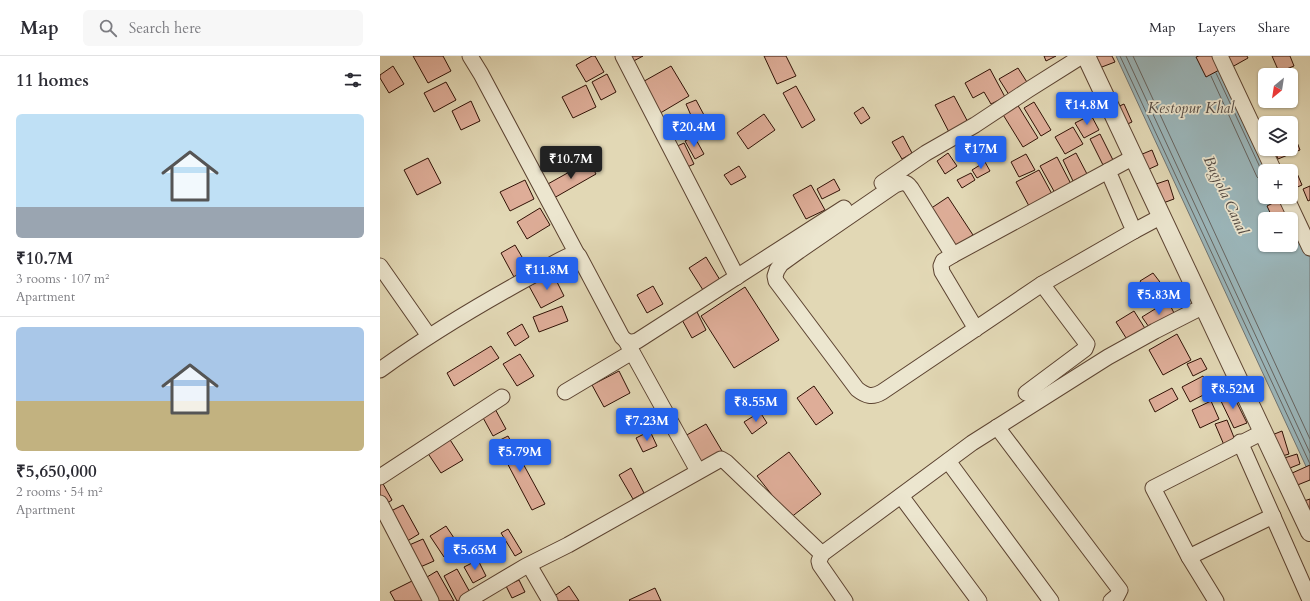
<!DOCTYPE html>
<html lang="en">
<head>
<meta charset="utf-8">
<style>
  :root { --surface:#fff; --page:#f7f7f7; --text:#2b2b33; --muted:#7c7c81; --line:#e1e1e2; --accent:#2563eb }
  body { margin:0; font-family:Cardo,serif; background:var(--page); color:var(--text); height:100vh; display:flex; flex-direction:column; font-size:15px; white-space:nowrap }
  * { box-sizing:border-box; margin:0 }
  p { font-size:13px; color:var(--muted) }
  .icon { flex:none; width:22px; height:22px; fill:none; stroke:currentColor; stroke-width:2; stroke-linecap:round; stroke-linejoin:round }
  .map { position:relative; flex:1; overflow:hidden }
  .sheet { display:flex; flex-direction:column; background:var(--surface); width:380px }
  .sheet>* { flex:none }
  .needle { width:26px; rotate:210deg }
  .fabs { position:absolute; left:878px; top:12px; display:grid; gap:8px }
  .fabs a { display:grid; place-items:center; width:40px; height:40px; border-radius:6px; background:var(--surface); box-shadow:0 1px 3px #0004; font-size:20px }
  .price { position:absolute; translate:-50% -34px; padding:0 9px; border-radius:4px; background:var(--accent); color:#fff; font-size:13px; line-height:26px; filter:drop-shadow(0 1px 2px #0008) }
  .price::after { content:''; position:absolute; left:50%; top:24px; width:12px; height:9px; margin-left:-6px; background:inherit; clip-path:polygon(0 0,100% 0,50% 100%) }
  .price.current { background:#222; color:#fff }
  ul { padding:0; list-style:none }
  li { display:grid; align-content:center; gap:8px; height:212px; padding:0 16px }
  li+li { border-top:1px solid var(--line) }
  li span { display:grid; place-items:center; height:124px; border-radius:6px; color:#555 }
  li>.icon { margin-inline-start:auto }
  span .icon { width:72px; height:72px; fill:#fffc; stroke-width:1 }
  li b { font-size:17px }
  h2 { display:flex; justify-content:space-between; align-items:center; height:48px; padding:0 16px; font-size:17px }
  header { display:flex; align-items:center; gap:24px; box-sizing:border-box; height:56px; padding:0 20px; background:var(--surface); border-bottom:1px solid var(--line) }
  header strong { font-size:19px }
  nav { display:flex; gap:22px; margin-inline-start:auto; font-size:14px }
  .search { width:280px; height:36px; background:var(--page); display:flex; align-items:center; gap:10px; box-sizing:border-box; padding:0 14px; border-radius:6px; color:var(--muted); font-size:15px }
  main { display:flex; flex:1; min-height:0 }
  .map>svg:first-child { display:block }
  .water { fill:#9bb6ba; stroke:#707472; fill-rule:evenodd }
  .lines { fill:none; stroke-linecap:round; stroke-linejoin:round }
  .shore { stroke:#666460; stroke-width:1 }
  .building { fill:#dead98; stroke:#301105 }
  .minor-casing { stroke:#5c4331; stroke-width:17 }
  .tertiary-casing { stroke:#5c4331; stroke-width:20 }
  .minor { stroke:#ece6cf; stroke-width:15 }
  .tertiary { stroke:#ece6cf; stroke-width:18 }
  .labels { text-anchor:middle; stroke-width:3.5; stroke-linejoin:round; paint-order:stroke }
  .water-label { font-size:15px; font-style:italic; fill:#554b44; stroke:#ece6cf }
</style>
</head>
<body>
<header>
<strong>Map</strong>
<div class="search"><svg class="icon" aria-label="search" viewBox="0 0 24 24"><circle cx="10" cy="10" r="6"/><path d="M15 15l6 6"/></svg>Search here</div>
<nav><a>Map</a><a>Layers</a><a>Share</a></nav>
</header>
<main>
<section class="sheet">
<h2>11 homes<svg class="icon" aria-label="filters" viewBox="0 0 24 24"><path d="M4 7h16M4 17h16"/><circle cx="9" cy="7" r="2"/><circle cx="15" cy="17" r="2"/></svg></h2>
<ul>
<li><span style="background:linear-gradient(#bfe0f5 75%,#9aa5b1 0)"><svg class="icon" aria-label="home" viewBox="0 0 24 24"><path d="M3 11l9-7 9 7M6 9v11h12V9"/></svg></span><div><b>₹10.7M</b><p>3 rooms · 107 m²</p><p>Apartment</p></div></li>
<li><span style="background:linear-gradient(#a9c7e8 60%,#c2b280 0)"><svg class="icon" aria-label="home" viewBox="0 0 24 24"><path d="M3 11l9-7 9 7M6 9v11h12V9"/></svg></span><div><b>₹5,650,000</b><p>2 rooms · 54 m²</p><p>Apartment</p></div></li>
</ul>
</section>
<div class="map">
<svg width="930" height="545" viewBox="0 0 930 545">
  <rect width="100%" height="100%" fill="#e2d8b5"/>
  <filter id="stains"><feTurbulence type="fractalNoise" baseFrequency=".005" numOctaves="4"/><feColorMatrix values="0 0 0 0 .2 0 0 0 0 .09 0 0 0 0 .02 0 0 0 .5 -.17"/></filter>
  <radialGradient id="worn" r=".72"><stop offset=".6" stop-color="#630" stop-opacity="0"/><stop offset="1" stop-color="#630" stop-opacity=".3"/></radialGradient>
  <path class="water" d="M736 0H838L891 115H885V141H903L930 201V419ZM885 163H911V189H885Z"/>
  <g class="lines">
    <g class="shore">
      <path d="M740 0 930 408"/>
      <path d="M746 0 930 397"/>
      <path d="M753 0 930 383"/>
      <path d="M836 17 885 122"/>
      <path d="M831 20 877 121 885 129"/>
    </g>
  </g>
  <g class="building">
    <path d="M33 0H63L71 15 48 27Z"/>
    <path d="M212 0H215L224 16 206 26 196 9Z"/>
    <path d="M244 0H263L248 8Z"/>
    <path d="M384 0H406L416 20 397 28Z"/>
    <path d="M664 0H676L666 5Z"/>
    <path d="M708 0H732L735 6 714 14Z"/>
    <path d="M819 0H837L843 12 826 21 816 1Z"/>
    <path d="M846 0H867L868 2 852 11Z"/>
    <path d="M892 0H910L914 10 899 16Z"/>
    <path d="M13 10 24 28 9 37 0 22V19Z"/>
    <path d="M291 10 309 40 277 59 259 28Z"/>
    <path d="M638 12 650 31 631 42 619 23Z"/>
    <path d="M610 13 625 41 611 48 604 36 593 42 585 27Z"/>
    <path d="M227 18 236 36 221 44 212 26Z"/>
    <path d="M66 26 76 44 54 56 44 37Z"/>
    <path d="M206 29 216 51 193 62 182 41Z"/>
    <path d="M416 30 435 64 422 72 403 37Z"/>
    <path d="M574 40 590 70 571 80 555 49Z"/>
    <path d="M316 44 324 59 313 64 306 48Z"/>
    <path d="M91 45 100 65 81 74 72 55Z"/>
    <path d="M654 46 671 74 661 80 644 52Z"/>
    <path d="M637 48 658 82 643 91 622 57Z"/>
    <path d="M744 48 752 66 743 70 735 52Z"/>
    <path d="M483 51 490 62 481 68 474 57Z"/>
    <path d="M384 58 395 74 368 93 357 77Z"/>
    <path d="M711 59 719 74 704 82 695 67Z"/>
    <path d="M693 71 703 88 685 98 675 81Z"/>
    <path d="M720 78 735 108 725 113 710 83Z"/>
    <path d="M314 80 324 98 315 103 305 85Z"/>
    <path d="M523 80 532 97 522 103 512 86Z"/>
    <path d="M915 81 920 94 898 103 894 93H911V83Z"/>
    <path d="M594 84 599 92 583 102 578 94Z"/>
    <path d="M304 87 314 108 303 113 293 92Z"/>
    <path d="M772 94 778 109 767 114 760 99Z"/>
    <path d="M568 97 577 110 565 118 557 105Z"/>
    <path d="M696 97 707 118 693 125 683 104Z"/>
    <path d="M646 98 655 114 639 121 631 106Z"/>
    <path d="M677 101 691 128 675 137 660 110Z"/>
    <path d="M48 102 61 127 37 139 24 114Z"/>
    <path d="M209 105 216 118 174 142 166 129Z"/>
    <path d="M605 106 610 115 597 122 592 114Z"/>
    <path d="M359 110 366 121 351 129 344 119Z"/>
    <path d="M659 114 672 138 649 150 636 126Z"/>
    <path d="M916 115 922 129 911 134V118Z"/>
    <path d="M591 117 595 124 582 132 577 124Z"/>
    <path d="M454 123 460 134 442 143 437 133Z"/>
    <path d="M145 124 154 143 130 155 120 136Z"/>
    <path d="M788 124 794 143 783 147 776 128Z"/>
    <path d="M431 129 445 154 426 163 413 139Z"/>
    <path d="M930 130V144L928 145 923 133Z"/>
    <path d="M885 132V141H891L885 144 881 134Z"/>
    <path d="M568 141 593 179 575 191 550 153Z"/>
    <path d="M899 144 907 160 900 163H893L887 150Z"/>
    <path d="M160 152 170 169 147 183 137 166Z"/>
    <path d="M135 189 149 213 134 221 121 197Z"/>
    <path d="M326 201 340 224 323 234 309 212Z"/>
    <path d="M773 217 783 230 769 239 760 225Z"/>
    <path d="M173 218 184 240 161 252 149 230Z"/>
    <path d="M273 230 283 248 267 257 257 239Z"/>
    <path d="M365 231 399 284 354 312 321 260Z"/>
    <path d="M788 245 796 261 771 274 762 261Z"/>
    <path d="M182 250 188 265 159 276 153 261Z"/>
    <path d="M316 254 326 274 312 282 301 262Z"/>
    <path d="M754 255 766 274 748 285 736 266Z"/>
    <path d="M142 268 149 281 135 290 127 277Z"/>
    <path d="M797 278 811 304 783 319 769 294Z"/>
    <path d="M111 290 119 302 74 330 67 317Z"/>
    <path d="M140 298 154 320 137 330 123 308Z"/>
    <path d="M821 302 827 313 813 320 807 308Z"/>
    <path d="M239 315 250 337 224 351 212 329Z"/>
    <path d="M823 320 831 335 810 346 802 331Z"/>
    <path d="M434 330 453 357 436 369 417 342Z"/>
    <path d="M792 332 798 343 775 356 769 344Z"/>
    <path d="M851 335 867 367 854 372 839 341Z"/>
    <path d="M831 345 839 363 820 372 812 354Z"/>
    <path d="M114 351 126 373 113 380 101 358Z"/>
    <path d="M380 356 387 367 372 378 364 366Z"/>
    <path d="M847 364 855 384 844 389 835 368Z"/>
    <path d="M326 368 342 395 321 407 305 380Z"/>
    <path d="M270 375 277 390 263 396 256 382Z"/>
    <path d="M902 375 909 398 899 401 892 379Z"/>
    <path d="M67 379 83 404 61 417 45 393Z"/>
    <path d="M128 380 165 448 152 454 116 386Z"/>
    <path d="M409 396 441 438 410 462 377 420Z"/>
    <path d="M917 398 920 408 905 414 901 403Z"/>
    <path d="M930 409V424L915 430 910 418Z"/>
    <path d="M251 412 264 437 253 443 239 419Z"/>
    <path d="M2 426 12 444 3 450 0 444V427Z"/>
    <path d="M930 443V456L921 446Z"/>
    <path d="M23 449 39 478 24 487 7 457Z"/>
    <path d="M66 470 80 491 64 501 50 480Z"/>
    <path d="M128 473 142 496 135 500 121 477Z"/>
    <path d="M43 483 54 505 38 512 27 490Z"/>
    <path d="M98 504 106 520 93 527 84 511Z"/>
    <path d="M77 513 92 540 83 545H77L64 520Z"/>
    <path d="M57 515 74 545H54L42 524Z"/>
    <path d="M36 523 48 545H15L10 536Z"/>
    <path d="M139 524 145 536 132 542 126 530Z"/>
    <path d="M189 530 199 545H171L170 543Z"/>
    <path d="M275 532 281 545H250L249 544Z"/>
  </g>
  <g class="lines">
    <g class="minor-casing">
      <g id="minor">
        <path d="M90 0 101 18 197 198"/>
        <path d="M243 0 357 221"/>
        <path d="M840 0 894 115"/>
        <path d="M502 127 546 97 595 69 648 34 702 0"/>
        <path d="M906 141 930 192"/>
        <path d="M754 175 782 160"/>
        <path d="M573 199 728 115"/>
        <path d="M0 210 49 280"/>
        <path d="M596 273 562 216 561 210 563 205 573 199 531 132C526 125 522 126 515 129L419 195 401 208 397 214 395 220 396 225 477 333C486 340 492 342 502 336L662 228 754 175 728 115 754 101"/>
        <path d="M246 285 318 415"/>
        <path d="M0 314C47 280 97 250 148 222 160 216 182 201 194 198H197L199 200 242 281C247 286 250 287 257 285L464 152"/>
        <path d="M185 336 252 296"/>
        <path d="M646 337 705 293 707 288 662 228"/>
        <path d="M617 371 740 534 737 540 731 545"/>
        <path d="M860 386 930 544"/>
        <path d="M568 405 671 545"/>
        <path d="M0 421 122 341"/>
        <path d="M521 440 599 545"/>
        <path d="M0 447 51 545"/>
        <path d="M809 501 893 460"/>
        <path d="M149 509 170 545"/>
        <path d="M87 545 146 510 188 489 341 403 346 406 442 498"/>
        <path d="M465 545 440 509 439 505 442 498 592 387 728 301 775 275 824 250"/>
        <path d="M836 545 809 501 773 432 883 376"/>
      </g>
    </g>
    <g class="tertiary-casing">
      <path id="tertiary" d="M706 0 930 476"/>
    </g>
    <use href="#minor" class="minor"/>
    <use href="#tertiary" class="tertiary"/>
  </g>
  <g class="labels">
    <g class="water-label">
      <text x="811" y="57">Kestopur Khal</text>
      <text transform="translate(846 139) rotate(65)" y="5">Bagjola Canal</text>
    </g>
  </g>
  <rect width="100%" height="100%" filter="url(#stains)"/>
  <rect width="100%" height="100%" fill="url(#worn)"/>
</svg>
<div class="fabs">
<a><svg class="needle" viewBox="-14 -14 28 28"><path d="M0-13l5 13h-10z" fill="#e53935"/><path d="M0 13l5-13h-10z" fill="#7c7c81"/></svg></a>
<a><svg class="icon" aria-label="layers" viewBox="0 0 24 24"><path d="M12 4l9 5-9 5-9-5zM3 14l9 5 9-5"/></svg></a>
<a>+</a>
<a>−</a>
</div>
<b class="price" style="left:707px;top:70px">₹14.8M</b>
<b class="price" style="left:314px;top:92px">₹20.4M</b>
<b class="price" style="left:601px;top:114px">₹17M</b>
<b class="price current" style="left:191px;top:124px">₹10.7M</b>
<b class="price" style="left:167px;top:235px">₹11.8M</b>
<b class="price" style="left:779px;top:260px">₹5.83M</b>
<b class="price" style="left:853px;top:354px">₹8.52M</b>
<b class="price" style="left:376px;top:367px">₹8.55M</b>
<b class="price" style="left:267px;top:386px">₹7.23M</b>
<b class="price" style="left:140px;top:417px">₹5.79M</b>
<b class="price" style="left:95px;top:515px">₹5.65M</b>
</div>
</main>
</body>
</html>
